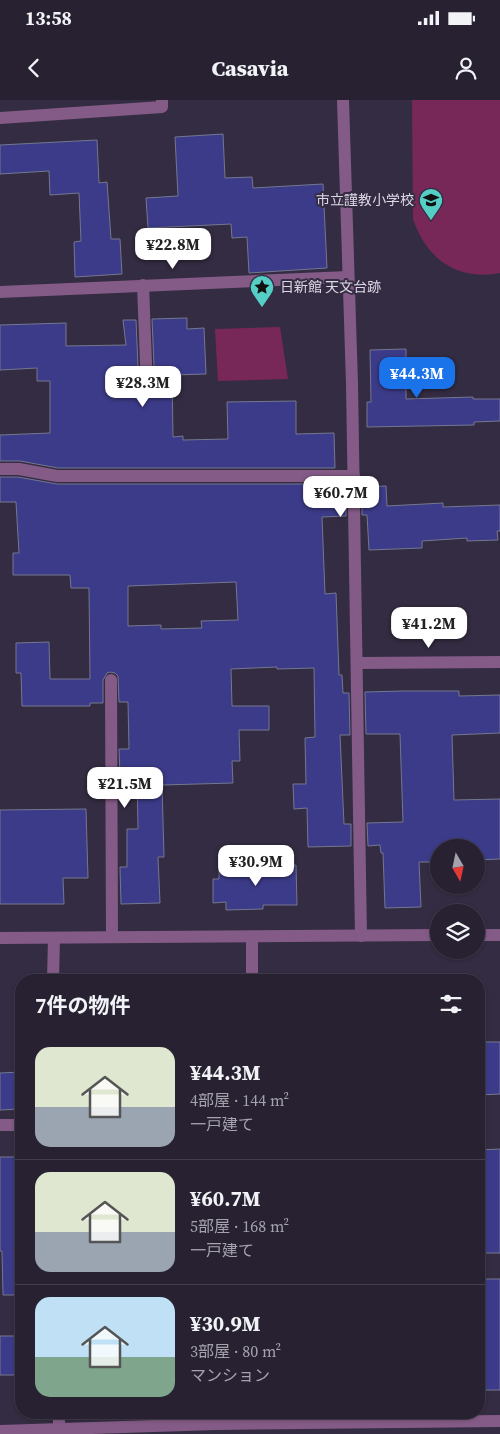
<!DOCTYPE html>
<html lang="ja">
<head>
<meta charset="utf-8">
<style>
  :root { --surface:#272132; --page:#2f293a; --text:#f1f3f6; --muted:#a4a3ac; --line:#433e4d; --accent:#1a73e8 }
  body { margin:0; font-family:"Source Serif 4","Noto Sans JP",serif; background:var(--page); color:var(--text); height:100vh; display:flex; flex-direction:column; font-size:19px; white-space:nowrap }
  * { box-sizing:border-box; margin:0 }
  p { font-size:16px; color:var(--muted) }
  .icon { flex:none; width:28px; height:28px; fill:none; stroke:currentColor; stroke-width:2; stroke-linecap:round; stroke-linejoin:round }
  .map { position:relative; flex:1; overflow:hidden }
  .sheet { position:absolute; left:15px; top:874px; width:470px; height:445px; display:flex; flex-direction:column; background:var(--surface); border-radius:20px; box-shadow:0 1px 4px #0004,0 0 0 1px var(--line) }
  .sheet>* { flex:none }
  .needle { width:32px; rotate:171deg }
  .tools { position:absolute; left:430px; top:739px; display:grid; gap:10px }
  .tools a { display:grid; place-items:center; width:55px; height:55px; border-radius:50%; background:var(--surface); box-shadow:0 1px 4px #0004,0 0 0 1px var(--line); font-size:25px }
  .price { position:absolute; translate:-50% -42px; padding:0 11px; border-radius:10px; background:#fff; color:#222; font-size:16px; line-height:32px; filter:drop-shadow(0 1px 2px #0008) }
  .price::after { content:''; position:absolute; left:50%; top:30px; width:15px; height:11px; margin-left:-8px; background:inherit; clip-path:polygon(0 0,100% 0,50% 100%) }
  .price.on { background:var(--accent); color:#fff }
  ul { padding:0; list-style:none }
  li { display:flex; align-items:center; gap:15px; height:125px; padding:0 20px }
  li+li { border-top:1px solid var(--line) }
  li span { display:grid; place-items:center; flex:none; width:140px; height:100px; border-radius:15px; color:#555 }
  li>.icon { margin-inline-start:auto }
  span .icon { width:60px; height:60px; fill:#fffc; stroke-width:1 }
  li b { font-size:21px }
  h2 { display:flex; justify-content:space-between; align-items:center; height:60px; padding:0 20px; font-size:21px }
  .status { display:flex; justify-content:space-between; align-items:center; height:35px; padding:0 25px; background:var(--surface); direction:ltr }
  .status svg { height:14px; fill:currentColor }
  header { display:flex; justify-content:space-between; align-items:center; height:65px; padding:0 20px; background:var(--surface); font-size:22px; font-weight:800 }
  .map>svg:first-child { display:block }
  .green { fill:#782858 }
  .building { fill:#3c3b89; stroke:#747790; fill-rule:evenodd }
  .lines { fill:none; stroke-linecap:round; stroke-linejoin:round }
  .minor { stroke:#845b87; stroke-width:12 }
  .labels { text-anchor:middle; stroke-width:4; stroke-linejoin:round; paint-order:stroke }
  .poi-label { font-size:14px; fill:#ddd8e6; stroke:#342c42; text-anchor:end }
</style>
</head>
<body>
<div class="status"><b>13:58</b><svg viewBox="0 0 49 12"><path d="M0 12V9h3v3zM5 12V6h3v6zM10 12V3h3v9zM15 12V0h3v12zM26 1h20v11H26zM47 4h2v5h-2z"/></svg></div>
<header><svg class="icon" aria-label="back" viewBox="0 0 24 24"><path d="M15 5l-7 7 7 7"/></svg>Casavia<svg class="icon" aria-label="person" viewBox="0 0 24 24"><circle cx="12" cy="8" r="4"/><path d="M4 21q1-7 8-7t8 7"/></svg></header>
<div class="map">
<svg width="500" height="1334" viewBox="0 0 500 1334">
  <rect width="100%" height="100%" fill="#342c42"/>
  <g class="green">
    <path d="M412 0H500V173C456 181 427 159 413 119Z"/>
    <path d="M280 227 288 279 218 281 215 229Z"/>
  </g>
  <g class="building">
    <path d="M223 34 225 78 252 77 253 88 323 84 327 168 249 173 247 137 232 138 231 124 148 128 146 98 178 96 175 37Z"/>
    <path d="M97 40 99 83 107 82 111 139H120L122 174 75 177 74 142 81 141 79 93 50 95 49 71 0 74V45Z"/>
    <path d="M187 218V229L204 228 206 274 172 275 173 337 183 336V340L228 339 227 302 296 301V334L334 333 335 368H58L20 361H0V335L50 333V281H37V268L0 270V225L66 223V246L126 245 123 220H136L139 289 140 294 147 297 152 296 155 289 152 219Z"/>
    <path d="M406 249V299L473 297V299H500V321L474 322V325L367 327V302H371L370 250Z"/>
    <path d="M0 377H18L57 384H335V388L346 387V416L322 417 325 494 336 493 339 575H342L343 593H349L350 635H340L344 724H351V746L308 747 307 708 294 709 293 684H306L305 638 315 637 314 568 277 569V567L231 569 232 606H269V630H239L240 661H232L233 683 162 685 164 757H158L160 803 121 804 120 767H127V729H138L137 675H120L119 649H129L128 602H119L118 576 115 573 110 572 107 573 103 580V603H90V606H22L21 573H16V543L49 542 50 579H90L89 488H71L70 475H13V453H19L16 402H0ZM236 482 238 520 201 521 202 528 161 529V525L128 526V486Z"/>
    <path d="M386 386 387 406 443 403V407L500 405V431H497L498 440 467 441V438L422 441V448L369 450 367 415H362V387Z"/>
    <path d="M402 591H459V596L500 595V633L452 635 454 700 500 699V759L476 760V748H439V762H419L421 807 385 808 383 753H381L380 745 368 746 367 723 403 722 400 634H366L365 592Z"/>
    <path d="M86 709 88 778H63L64 804H0V710Z"/>
    <path d="M296 765 297 805H263V809L226 810V802L213 803V779H219V768Z"/>
    <path d="M479 942H500V994L479 995Z"/>
    <path d="M21 972V1009L0 1010V973Z"/>
    <path d="M500 1049V1153H479V1050Z"/>
    <path d="M0 1057H21V1195H3L2 1151H0Z"/>
    <path d="M483 1179H500V1290H479V1222H481Z"/>
    <rect x="0" y="1236" width="21" height="39"/>
  </g>
  <g class="lines">
    <g class="minor">
      <path d="M343 0 352 284 361 836"/>
      <path d="M0 18 162 7V0"/>
      <path d="M143 185 147 289"/>
      <path d="M0 192 348 177"/>
      <path d="M0 369H19L57 376H354"/>
      <path d="M357 563 500 562"/>
      <path d="M111 580 112 837"/>
      <path d="M476 835H500"/>
      <path d="M252 837V880"/>
      <path d="M0 838 439 835"/>
      <path d="M53 880 54 838"/>
      <path d="M0 1025H21"/>
      <path d="M59 1329V1312"/>
      <path d="M0 1331 216 1324 500 1321"/>
    </g>
  </g>
  <defs>
    <g id="school-pin" transform="scale(1.25)"><path d="M0 17L-7.5 6A9.5 9.5 0 1 1 7.5 6Z" fill="#55cec6" stroke="#342c42"/><path d="M0-5L7-2L0 1L-7-2ZM-4 1L0 2.5L4 1V4Q0 6-4 4Z" fill="#111"/></g>
    <g id="sight-pin" transform="scale(1.25)"><path d="M0 17L-7.5 6A9.5 9.5 0 1 1 7.5 6Z" fill="#55cec6" stroke="#342c42"/><path d="M0-6L1.8-2.2L6-1.7L2.9 1.2L3.7 5.4L0 3.3L-3.7 5.4L-2.9 1.2L-6-1.7L-1.8-2.2Z" fill="#111"/></g>
  </defs>
  <g fill-rule="evenodd">
    <use href="#school-pin" x="431" y="100"/>
    <use href="#sight-pin" x="262" y="187"/>
  </g>
  <g class="labels">
    <g class="poi-label">
      <text x="414" y="105">市立謹教小学校</text>
      <text x="280" y="192" text-anchor="start">日新館 天文台跡</text>
    </g>
  </g>
</svg>
<div class="tools">
<a><svg class="needle" viewBox="-14 -14 28 28"><path d="M0-13l5 13h-10z" fill="#e53935"/><path d="M0 13l5-13h-10z" fill="#a4a3ac"/></svg></a>
<a><svg class="icon" aria-label="layers" viewBox="0 0 24 24"><path d="M12 4l9 5-9 5-9-5zM3 14l9 5 9-5"/></svg></a>
</div>
<b class="price" style="left:173px;top:170px">¥22.8M</b>
<b class="price on" style="left:417px;top:299px">¥44.3M</b>
<b class="price" style="left:143px;top:308px">¥28.3M</b>
<b class="price" style="left:341px;top:418px">¥60.7M</b>
<b class="price" style="left:429px;top:549px">¥41.2M</b>
<b class="price" style="left:125px;top:709px">¥21.5M</b>
<b class="price" style="left:256px;top:787px">¥30.9M</b>
<section class="sheet">
<h2>7件の物件<svg class="icon" aria-label="filters" viewBox="0 0 24 24"><path d="M4 7h16M4 17h16"/><circle cx="9" cy="7" r="2"/><circle cx="15" cy="17" r="2"/></svg></h2>
<ul>
<li><span style="background:linear-gradient(#dfe7d0 60%,#9aa5b1 0)"><svg class="icon" aria-label="home" viewBox="0 0 24 24"><path d="M3 11l9-7 9 7M6 9v11h12V9"/></svg></span><div><b>¥44.3M</b><p>4部屋 · 144 m²</p><p>一戸建て</p></div></li>
<li><span style="background:linear-gradient(#dfe7d0 60%,#9aa5b1 0)"><svg class="icon" aria-label="home" viewBox="0 0 24 24"><path d="M3 11l9-7 9 7M6 9v11h12V9"/></svg></span><div><b>¥60.7M</b><p>5部屋 · 168 m²</p><p>一戸建て</p></div></li>
<li><span style="background:linear-gradient(#bfe0f5 60%,#7fa58c 0)"><svg class="icon" aria-label="home" viewBox="0 0 24 24"><path d="M3 11l9-7 9 7M6 9v11h12V9"/></svg></span><div><b>¥30.9M</b><p>3部屋 · 80 m²</p><p>マンション</p></div></li>
</ul>
</section>
</div>
</body>
</html>
